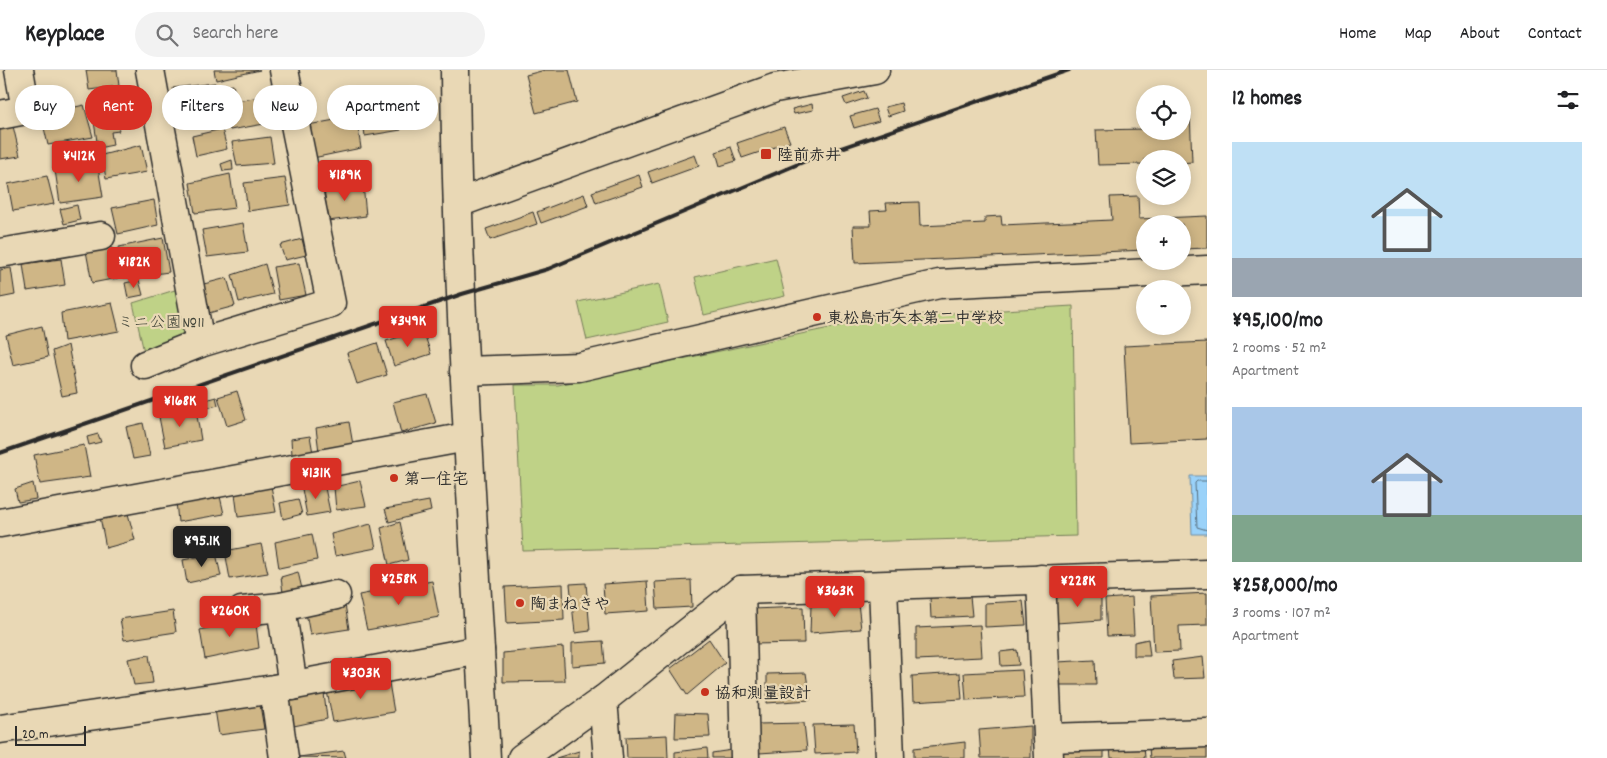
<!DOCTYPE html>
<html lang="en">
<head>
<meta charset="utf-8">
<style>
  :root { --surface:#fff; --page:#f2f2f2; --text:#202124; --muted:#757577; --line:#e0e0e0; --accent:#d93025 }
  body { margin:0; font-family:Dekko,"Klee One",sans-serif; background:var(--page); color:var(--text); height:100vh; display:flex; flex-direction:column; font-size:19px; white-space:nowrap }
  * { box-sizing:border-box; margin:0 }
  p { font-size:16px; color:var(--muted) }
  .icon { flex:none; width:28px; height:28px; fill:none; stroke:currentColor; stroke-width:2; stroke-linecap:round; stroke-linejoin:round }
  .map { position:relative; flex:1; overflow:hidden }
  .sheet { display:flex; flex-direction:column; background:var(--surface); width:400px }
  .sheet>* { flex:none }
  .guide { position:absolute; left:15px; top:15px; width:475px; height:45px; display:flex; gap:10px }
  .tools { position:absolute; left:1136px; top:15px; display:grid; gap:10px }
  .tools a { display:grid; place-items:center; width:55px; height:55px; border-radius:50%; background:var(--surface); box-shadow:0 2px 12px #0003; font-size:25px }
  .scale { position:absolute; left:15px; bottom:12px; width:71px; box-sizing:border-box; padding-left:5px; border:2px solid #2b2b2b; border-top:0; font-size:14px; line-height:18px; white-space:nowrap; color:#2b2b2b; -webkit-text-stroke:4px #e9d8b5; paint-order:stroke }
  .price { position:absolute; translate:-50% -42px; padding:0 11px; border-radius:5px; background:var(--accent); color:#fff; font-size:16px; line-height:32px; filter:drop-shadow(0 1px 2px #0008) }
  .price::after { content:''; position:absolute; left:50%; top:30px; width:15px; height:11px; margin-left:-8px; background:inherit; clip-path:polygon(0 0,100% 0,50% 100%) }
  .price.current { background:#222; color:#fff }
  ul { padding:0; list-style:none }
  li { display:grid; align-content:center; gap:10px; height:265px; padding:0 25px }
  li span { display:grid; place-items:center; height:155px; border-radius:0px; color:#555 }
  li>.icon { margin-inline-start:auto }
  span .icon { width:90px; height:90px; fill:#fffc; stroke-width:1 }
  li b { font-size:21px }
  h2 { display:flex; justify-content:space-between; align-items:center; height:60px; padding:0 25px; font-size:21px }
  .pill { padding:0 18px; border-radius:22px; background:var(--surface); box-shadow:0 2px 12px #0003; font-size:18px; line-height:45px }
  .pill.current { background:var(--accent); color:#fff }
  header { display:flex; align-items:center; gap:30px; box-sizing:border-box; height:70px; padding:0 25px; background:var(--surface); border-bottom:1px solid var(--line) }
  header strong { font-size:24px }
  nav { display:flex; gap:28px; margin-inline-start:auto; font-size:18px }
  .search { width:350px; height:45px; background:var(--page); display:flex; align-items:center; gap:12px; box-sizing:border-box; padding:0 18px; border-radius:28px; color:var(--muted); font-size:19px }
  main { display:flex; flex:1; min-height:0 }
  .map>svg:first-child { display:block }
  .green { fill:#bfd287; stroke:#757e59 }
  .water { fill:#9ad2f9; stroke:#6e8fa7 }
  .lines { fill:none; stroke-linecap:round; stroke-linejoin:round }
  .shore { stroke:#576e7d; stroke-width:1 }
  .building { fill:#cfb686; stroke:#2b2b2b }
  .minor-casing { stroke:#2b2b2b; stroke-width:31 }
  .minor { stroke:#e9d8b5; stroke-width:28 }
  .rail { stroke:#2b2b2b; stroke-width:4 }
  .poi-dot { fill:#c8321e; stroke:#e9d8b5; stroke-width:2 }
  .labels { text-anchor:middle; stroke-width:4.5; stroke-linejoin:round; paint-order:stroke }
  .poi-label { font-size:16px; font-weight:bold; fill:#2b2b2b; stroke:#e9d8b5; text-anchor:start }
  .park-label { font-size:16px; fill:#414439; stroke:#e9d8b5 }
</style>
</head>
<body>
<header>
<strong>Keyplace</strong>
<div class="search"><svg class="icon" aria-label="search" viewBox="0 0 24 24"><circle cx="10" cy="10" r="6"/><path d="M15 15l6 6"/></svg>Search here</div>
<nav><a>Home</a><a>Map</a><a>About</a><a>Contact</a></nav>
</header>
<main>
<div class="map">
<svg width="1207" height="688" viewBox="0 0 1207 688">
  <rect width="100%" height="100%" fill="#e9d8b5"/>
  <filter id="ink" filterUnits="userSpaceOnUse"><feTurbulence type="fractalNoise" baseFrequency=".02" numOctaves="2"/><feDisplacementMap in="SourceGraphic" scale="10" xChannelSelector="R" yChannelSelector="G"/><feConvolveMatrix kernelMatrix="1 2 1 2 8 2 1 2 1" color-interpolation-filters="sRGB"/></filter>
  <g filter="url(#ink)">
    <g class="green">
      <path d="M776 188 785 226 704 245 695 207Z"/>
      <path d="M659 214 668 252 587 270 578 232Z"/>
      <path d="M178 219 188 262 185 270 144 282 133 233Z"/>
      <path d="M1073 236 1076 466 523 481 515 315H558L882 247Z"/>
    </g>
    <path class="water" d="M1190 406H1207V464H1192Z"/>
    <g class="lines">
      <path class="shore" d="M1207 411H1197L1195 413 1197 457 1207 460"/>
    </g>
    <g class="building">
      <path d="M86 0H117L119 16 89 20Z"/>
      <path d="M214 0H260L216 10Z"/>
      <path d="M545 0H569L577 32 536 43 526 5Z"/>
      <path d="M215 13 218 36 177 40 173 18Z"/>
      <path d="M233 15 237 31 265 26 270 53 230 60 220 17Z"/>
      <path d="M142 20 143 34 119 39 116 24Z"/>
      <path d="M864 21 867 28 846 35 843 28Z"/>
      <path d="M901 33 903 41 888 46 885 37Z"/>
      <path d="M812 34 813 40 794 44 792 39Z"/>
      <path d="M84 35 93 67 48 75 41 45Z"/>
      <path d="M396 36 401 60 365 66 362 43Z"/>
      <path d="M875 39 879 51 854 58 850 46Z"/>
      <path d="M116 41 119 61 111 62 113 75 98 78 93 45Z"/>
      <path d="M1182 42H1190L1192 92 1182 93V89H1145V94L1098 95 1096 60 1145 59V61H1182Z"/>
      <path d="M356 46 361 78 313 88 308 55Z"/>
      <path d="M13 56 20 86 0 89V59Z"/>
      <path d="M784 57 790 72 742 88 737 73Z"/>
      <path d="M222 59 227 79 196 86 192 66Z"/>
      <path d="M270 67 274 93 237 96 232 72Z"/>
      <path d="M141 75 147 102 106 109 102 85Z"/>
      <path d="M731 77 736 91 720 96 716 82Z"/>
      <path d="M695 85 699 96 652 113 648 102Z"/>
      <path d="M232 90 233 100 223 101 221 94Z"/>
      <path d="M97 91 103 127 60 133 55 100Z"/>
      <path d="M230 104 235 138 195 143 190 113Z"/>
      <path d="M639 105 643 117 596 133 592 122Z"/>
      <path d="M47 106 54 134 13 141 8 114Z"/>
      <path d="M285 108 290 135 248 141 244 113Z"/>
      <path d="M363 114 366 146 328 151 324 118Z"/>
      <path d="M584 124 588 136 541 153 537 142Z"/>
      <path d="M1138 126 1139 149 1207 146V178L1182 179V154H1145V180L855 193 853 156H871L870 141 887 140 886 133 919 132 920 156 985 153V147L1001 146 1002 155 1112 150 1110 127Z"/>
      <path d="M154 130 158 155 118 164 112 138Z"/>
      <path d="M77 135 80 150 64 154 60 139Z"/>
      <path d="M533 142 537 154 490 170 486 159Z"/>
      <path d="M243 153 248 182 207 187 202 160Z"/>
      <path d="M163 168 169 202 124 208 119 177Z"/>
      <path d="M302 169 306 185 285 190 280 175Z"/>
      <path d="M112 176 118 208 92 213 86 181Z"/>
      <path d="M61 189 65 215 27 221 23 194Z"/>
      <path d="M299 193 306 225 279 230 273 197Z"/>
      <path d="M265 194 273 224 239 232 232 205Z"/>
      <path d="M11 198 15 225 0 228V200Z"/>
      <path d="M227 208 235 236 205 244 200 215Z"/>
      <path d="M139 210 143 225 128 228 125 213Z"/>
      <path d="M112 233 119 261 64 271 61 243Z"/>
      <path d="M42 256 48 287 13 295 6 265Z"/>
      <path d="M423 260 431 284 394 296 386 271Z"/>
      <path d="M1207 272V369L1129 373 1124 276Z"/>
      <path d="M377 273 387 305 357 314 347 283Z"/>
      <path d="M68 275 77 323 62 326 52 281Z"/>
      <path d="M237 321 246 350 227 356 218 327Z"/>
      <path d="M427 324 436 353 401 363 393 332Z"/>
      <path d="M216 327 218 335 207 338 205 330Z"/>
      <path d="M196 340 201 370 165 377 159 347Z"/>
      <path d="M349 352 353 375 319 382 316 358Z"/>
      <path d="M143 353 150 386 133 389 126 357Z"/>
      <path d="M98 364 101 372 89 375 87 367Z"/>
      <path d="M310 366 313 383 292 385 291 369Z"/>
      <path d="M84 375 90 407 40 414 34 385Z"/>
      <path d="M270 411 276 442 238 447 234 416Z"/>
      <path d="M360 411 366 436 336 440 334 417Z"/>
      <path d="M33 413 36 429 18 432 15 419Z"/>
      <path d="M324 413 330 442 307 446 302 419Z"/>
      <path d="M219 422 224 444 178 452 176 431Z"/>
      <path d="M298 429 302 444 283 449 280 433Z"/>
      <path d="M429 431 431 441 389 452 385 439Z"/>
      <path d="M127 440 135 470 106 478 100 447Z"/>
      <path d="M400 452 408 490 389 495 381 458Z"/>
      <path d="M371 454 376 478 335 486 331 464Z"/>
      <path d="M312 464 317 490 279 498 275 472Z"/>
      <path d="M261 474 268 503 230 509 225 481Z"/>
      <path d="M216 483 221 506 187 513 183 490Z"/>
      <path d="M405 496 407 503 388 507 387 500Z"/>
      <path d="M298 502 302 519 283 523 281 507Z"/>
      <path d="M691 510 692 537 657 539 655 512Z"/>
      <path d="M432 511 439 547 367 560 359 525Z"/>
      <path d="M647 511 649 541 605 544 603 514Z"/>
      <path d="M586 513 590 561 575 563 570 514Z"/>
      <path d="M563 514 564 550 507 553 505 517Z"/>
      <path d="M1207 523V555L1179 556 1180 581 1154 582 1151 526Z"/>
      <path d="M1101 524V550L1056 553V527Z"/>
      <path d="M970 526 972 546 931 548 930 527Z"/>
      <path d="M1132 527 1134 565 1107 566 1105 529Z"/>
      <path d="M344 528 349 559 310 565 305 537Z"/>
      <path d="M1023 531 1026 555 985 557V533Z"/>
      <path d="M858 533 861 559 810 563 811 536Z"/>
      <path d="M803 537 804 573 753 574 752 539Z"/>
      <path d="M173 541 176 562 124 570 120 549Z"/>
      <path d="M255 546 259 578 205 589 200 560Z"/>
      <path d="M980 555 982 587 916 590V558Z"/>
      <path d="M709 569 725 593 687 625 670 599Z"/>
      <path d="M1148 569 1150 586H1134V572Z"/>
      <path d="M603 571 605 593 572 596V573Z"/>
      <path d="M563 577 565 611 503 612V583Z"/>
      <path d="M1017 580 1019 595 1001 596 1000 582Z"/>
      <path d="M149 585 153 613 134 615 128 589Z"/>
      <path d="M1203 587 1205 608 1174 609 1172 591Z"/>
      <path d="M1095 590 1096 615H1057V592Z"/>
      <path d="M1022 600 1024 627 966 630 964 603Z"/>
      <path d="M806 603 810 630 767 633V604Z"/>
      <path d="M960 603 962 629 913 632 912 606Z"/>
      <path d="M388 607 394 642 333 652 327 621Z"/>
      <path d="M324 623 327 649 289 657 284 632Z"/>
      <path d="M259 629 264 659 219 665 215 639Z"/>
      <path d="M676 643 708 644 710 667 675 668Z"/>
      <path d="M804 653 807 680 759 683 758 654Z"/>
      <path d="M854 654 856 682 815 684 813 655Z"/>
      <path d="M1031 656V688H981L979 660Z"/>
      <path d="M667 665 668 688H627L626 667Z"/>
      <path d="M965 672V688H914V678Z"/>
      <path d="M1144 675 1145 688H1111L1110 678Z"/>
      <path d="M1207 676V688H1150L1149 678Z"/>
      <path d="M707 678 708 688H675V682Z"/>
      <path d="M1104 679V688H1059V682Z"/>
      <path d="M732 680V688H712V683Z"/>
      <path d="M344 681 346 688 299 687Z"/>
      <path d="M579 681V688H556Z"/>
    </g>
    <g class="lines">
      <g class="minor-casing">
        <g id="minor">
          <path d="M150 0 200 273 331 233 284 0"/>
          <path d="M455 0C457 230 474 459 486 688"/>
          <path d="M0 45 26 40 19 0"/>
          <path d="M458 133 775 18 875 0"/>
          <path d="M0 183 101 166"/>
          <path d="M145 295 200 273"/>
          <path d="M464 301 579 297 939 214 1207 200"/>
          <path d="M0 453 467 367"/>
          <path d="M1041 509 1049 688"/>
          <path d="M883 516 890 688"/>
          <path d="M741 520 745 688"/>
          <path d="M281 537 293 616"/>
          <path d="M242 541 281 537 336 525"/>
          <path d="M274 619 284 688"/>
          <path d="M603 630 608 688"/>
          <path d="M0 659 274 619 480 580"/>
          <path d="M1048 668 1207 663"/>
          <path d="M522 688 603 630 741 520 1207 504"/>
        </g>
      </g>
      <use href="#minor" class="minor"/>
      <path class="rail" d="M0 383 462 224 548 199 815 87 1069 0"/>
    </g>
  </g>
  <g class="poi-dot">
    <rect x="760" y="78" width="12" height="12" rx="2.5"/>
    <circle cx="817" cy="247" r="5"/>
    <circle cx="394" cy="408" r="5"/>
    <circle cx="520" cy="533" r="5"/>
    <circle cx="705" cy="622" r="5"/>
  </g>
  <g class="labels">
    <g class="poi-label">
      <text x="777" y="90">陸前赤井</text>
      <text x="827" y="253">東松島市矢本第二中学校</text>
      <text x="404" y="414">第一住宅</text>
      <text x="530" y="539">陶まねきや</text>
      <text x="715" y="628">協和測量設計</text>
    </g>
    <g class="park-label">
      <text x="161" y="257">ミニ公園№11</text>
    </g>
  </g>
</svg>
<div class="tools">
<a><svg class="icon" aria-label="locate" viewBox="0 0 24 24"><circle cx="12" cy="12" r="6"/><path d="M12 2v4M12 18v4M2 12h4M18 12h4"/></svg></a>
<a><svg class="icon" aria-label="layers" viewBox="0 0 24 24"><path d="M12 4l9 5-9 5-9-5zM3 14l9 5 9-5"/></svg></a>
<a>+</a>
<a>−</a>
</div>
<div class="scale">20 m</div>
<b class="price" style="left:79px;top:113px">¥412K</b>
<b class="price" style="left:345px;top:132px">¥189K</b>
<b class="price" style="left:134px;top:219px">¥182K</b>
<b class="price" style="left:408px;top:278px">¥349K</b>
<b class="price" style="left:180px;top:358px">¥168K</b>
<b class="price" style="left:316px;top:430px">¥131K</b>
<b class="price current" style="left:202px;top:498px">¥95.1K</b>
<b class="price" style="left:399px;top:536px">¥258K</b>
<b class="price" style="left:1078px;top:538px">¥228K</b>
<b class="price" style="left:835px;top:548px">¥363K</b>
<b class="price" style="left:230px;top:568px">¥260K</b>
<b class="price" style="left:361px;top:630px">¥303K</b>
<div class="guide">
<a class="pill">Buy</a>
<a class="pill current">Rent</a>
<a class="pill">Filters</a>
<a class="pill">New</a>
<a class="pill">Apartment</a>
</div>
</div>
<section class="sheet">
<h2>12 homes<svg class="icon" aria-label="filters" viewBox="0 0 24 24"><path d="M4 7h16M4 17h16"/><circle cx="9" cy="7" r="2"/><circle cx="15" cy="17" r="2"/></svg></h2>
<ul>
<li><span style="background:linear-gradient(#bfe0f5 75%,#9aa5b1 0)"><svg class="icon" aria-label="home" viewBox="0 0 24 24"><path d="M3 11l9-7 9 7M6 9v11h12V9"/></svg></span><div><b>¥95,100/mo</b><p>2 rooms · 52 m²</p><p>Apartment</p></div></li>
<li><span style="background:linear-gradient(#a9c7e8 70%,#7fa58c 0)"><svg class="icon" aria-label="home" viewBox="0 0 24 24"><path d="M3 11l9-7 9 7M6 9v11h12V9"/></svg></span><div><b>¥258,000/mo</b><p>3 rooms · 107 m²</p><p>Apartment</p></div></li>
</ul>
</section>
</main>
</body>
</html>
